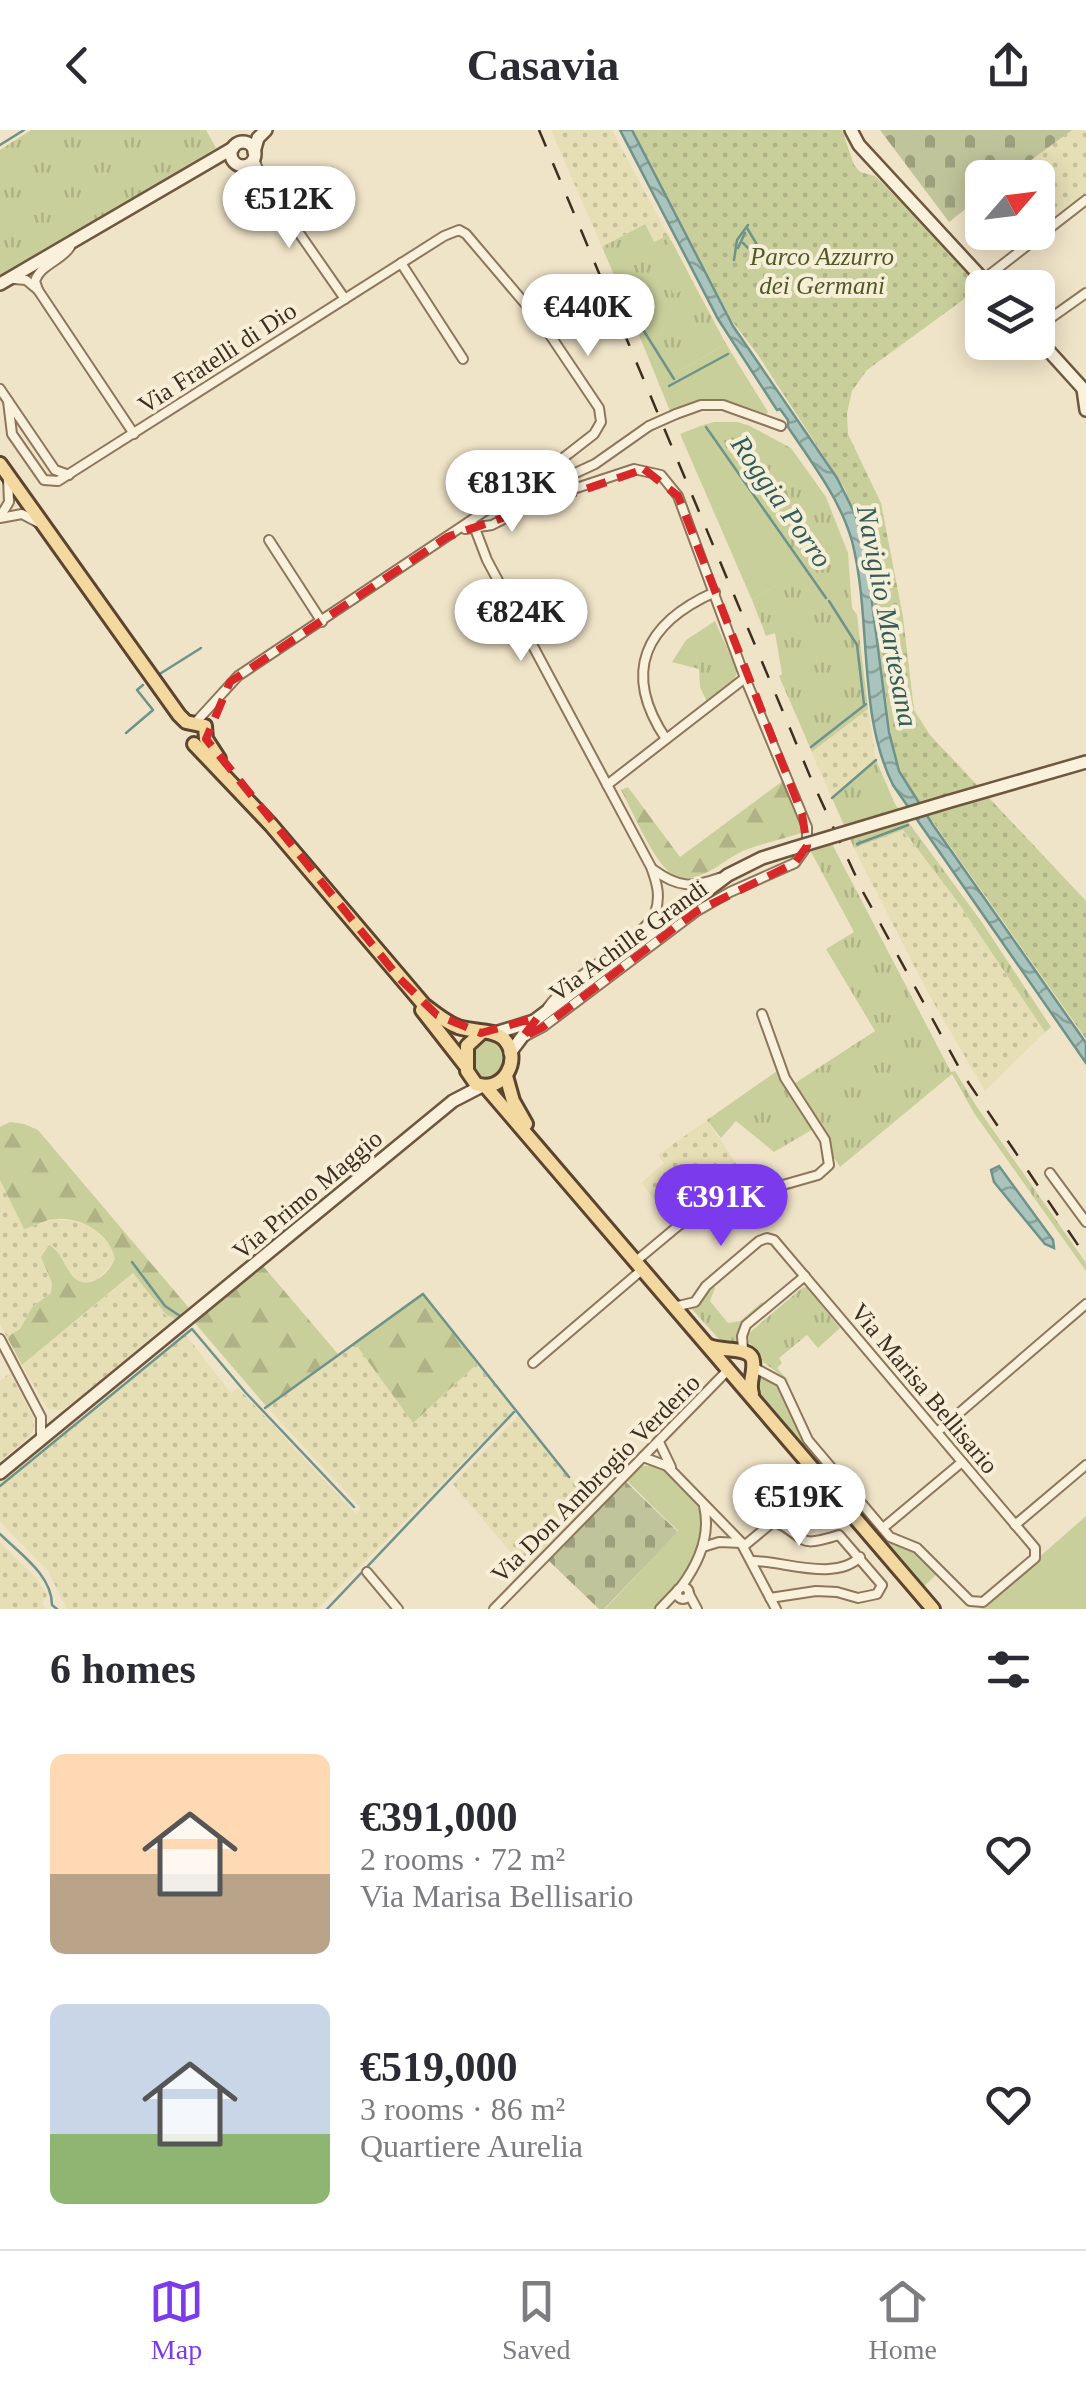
<!DOCTYPE html>
<html lang="en">
<head>
<meta charset="utf-8">
<style>
  :root { --surface:#fff; --page:#f7f7f7; --text:#2b2b33; --muted:#7c7c81; --line:#e1e1e2; --accent:#7c3aed }
  body { margin:0; font-family:"Times New Roman",serif; background:var(--page); color:var(--text); height:100vh; display:flex; flex-direction:column; font-size:38px; white-space:nowrap }
  * { box-sizing:border-box; margin:0 }
  p { font-size:32px; color:var(--muted) }
  .icon { flex:none; width:55px; height:55px; fill:none; stroke:currentColor; stroke-width:2; stroke-linecap:round; stroke-linejoin:round }
  .map { position:relative; height:1479px; overflow:hidden }
  .sheet { display:flex; flex-direction:column; background:var(--surface); flex:1 }
  .sheet>* { flex:none }
  .needle { width:65px; rotate:62deg }
  .tools { position:absolute; left:965px; top:30px; display:grid; gap:20px }
  .tools a { display:grid; place-items:center; width:90px; height:90px; border-radius:15px; background:var(--surface); box-shadow:0 5px 25px #0003; font-size:50px }
  .price { position:absolute; translate:-50% -85px; padding:0 22px; border-radius:35px; background:#fff; color:#222; font-size:32px; line-height:65px; filter:drop-shadow(0 2px 5px #0008) }
  .price::after { content:''; position:absolute; left:50%; top:60px; width:30px; height:22px; margin-left:-15px; background:inherit; clip-path:polygon(0 0,100% 0,50% 100%) }
  .price.active { background:var(--accent); color:#fff }
  ul { padding:0; list-style:none }
  li { display:flex; align-items:center; gap:30px; height:250px; padding:0 50px }
  li span { display:grid; place-items:center; flex:none; width:280px; height:200px; border-radius:15px; color:#555 }
  li>.icon { margin-inline-start:auto }
  span .icon { width:120px; height:120px; fill:#fffc; stroke-width:1 }
  li b { font-size:42px }
  h2 { display:flex; justify-content:space-between; align-items:center; height:120px; padding:0 50px; font-size:42px }
  header { display:flex; justify-content:space-between; align-items:center; height:130px; padding:0 50px; background:var(--surface); font-size:45px; font-weight:700 }
  .tab-bar { display:flex; justify-content:space-around; align-items:center; height:140px; border-top:2px solid var(--line); background:var(--surface); font-size:28px; color:var(--muted) }
  .tab-bar a { display:grid; justify-items:center; gap:5px }
  .tab-bar .active { color:var(--accent) }
  .map>svg:first-child { display:block }
  .farmland { fill:url(#farmland-dots) }
  .grass { fill:url(#grass-tufts) }
  .forest { fill:url(#forest-firs) }
  .cemetery { fill:url(#cemetery-stones) }
  .park { fill:url(#park-dots) }
  .garden { fill:#c9cf9b }
  .water { fill:url(#water-waves); stroke:#6f938a; stroke-width:2.5 }
  .lines { fill:none; stroke-linecap:round; stroke-linejoin:round }
  .stream { stroke:#6f938a; stroke-width:2.5 }
  .street-casing { stroke:#8d765c; stroke-width:12 }
  .secondary-casing { stroke:#6f573f; stroke-width:16 }
  .primary-casing { stroke:#5b4430; stroke-width:18 }
  .street { stroke:#faf1dc; stroke-width:8 }
  .secondary { stroke:#faf1dc; stroke-width:11 }
  .primary { stroke:#f3d9a0; stroke-width:12 }
  .rail { stroke:#3d2e20; stroke-width:2.5; stroke-dasharray:18 18; stroke-linecap:butt }
  .street-bridge-casing { stroke:#8d765c; stroke-width:12; stroke-linecap:butt }
  .secondary-bridge-casing { stroke:#6f573f; stroke-width:16; stroke-linecap:butt }
  .street-bridge { stroke:#faf1dc; stroke-width:8 }
  .secondary-bridge { stroke:#faf1dc; stroke-width:11 }
  .marked { fill:none; stroke:#d62828; stroke-width:8; stroke-dasharray:20 12; stroke-linejoin:round }
  .labels { text-anchor:middle; stroke-width:8; stroke-linejoin:round; paint-order:stroke }
  .park-label { font-size:25px; font-style:italic; fill:#4d5a26; stroke:#f7eed8 }
  .street-label { font-size:25px; fill:#3d2e20; stroke:#f7eed8 }
  .water-label { font-size:28px; font-style:italic; fill:#2f5d5a; stroke:#f7eed8 }
</style>
</head>
<body>
<header><svg class="icon" aria-label="back" viewBox="0 0 24 24"><path d="M15 5l-7 7 7 7"/></svg>Casavia<svg class="icon" aria-label="share" viewBox="0 0 24 24"><path d="M12 15V3M7 8l5-5 5 5M5 13v7h14v-7"/></svg></header>
<div class="map">
<svg width="1086" height="1479" viewBox="0 0 1086 1479">
  <defs>
    <pattern id="farmland-dots" width="8" height="8" patternUnits="userSpaceOnUse" patternTransform="scale(2.5)"><rect width="8" height="8" fill="#e6deb5"/><path d="M2 2h.1M6 6h.1" fill="none" stroke="#c6bf9b" stroke-width="1.8" stroke-linecap="round"/></pattern>
    <pattern id="grass-tufts" width="24" height="20" patternUnits="userSpaceOnUse" patternTransform="scale(2.5)"><rect width="24" height="20" fill="#c9cf9b"/><path d="M3 7l-1-3M5 7V3M7 7l1-3M15 17l-1-3M17 17v-4M19 17l1-3" fill="none" stroke="#aeb285"/></pattern>
    <pattern id="forest-firs" width="22" height="20" patternUnits="userSpaceOnUse" patternTransform="scale(2.5)"><rect width="22" height="20" fill="#c9cf9b"/><path d="M5 1l3.5 6h-7zM16 11l3.5 6h-7z" fill="#aeb285"/></pattern>
    <pattern id="cemetery-stones" width="16" height="16" patternUnits="userSpaceOnUse" patternTransform="scale(2.5)"><rect width="16" height="16" fill="#bfc49a"/><path d="M2 7V4a2 2 0 0 1 4 0v3zM10 15v-3a2 2 0 0 1 4 0v3z" fill="#9ca07d"/></pattern>
    <pattern id="park-dots" width="8" height="8" patternUnits="userSpaceOnUse" patternTransform="scale(2.5)"><rect width="8" height="8" fill="#c9cf9b"/><path d="M2 2h.1M6 6h.1" fill="none" stroke="#aeb285" stroke-width="1.8" stroke-linecap="round"/></pattern>
    <pattern id="water-waves" width="16" height="10" patternUnits="userSpaceOnUse" patternTransform="scale(2.5)"><rect width="16" height="10" fill="#a9c4bc"/><path d="M0 5q4-4 8 0t8 0" fill="none" stroke="#8ba098"/></pattern>
  </defs>
  <rect width="100%" height="100%" fill="#f0e4c8"/>
  <g class="farmland">
    <path d="M551 0H612L668 105 654 112 644 94 602 117Z"/>
    <path d="M1072 0H1086V63L1038 101V48L1008 47Z"/>
    <path d="M868 579 876 630 832 668 812 623Z"/>
    <path d="M902 700 957 771 1045 902 985 961 928 863 854 718Z"/>
    <path d="M707 990 754 1060 725 1068 676 1095 641 1053 664 1033 658 1025Z"/>
    <path d="M0 1050 24 1099 55 1089 73 1091 95 1099 112 1118 115 1130 98 1149 84 1153 74 1149 53 1116 41 1127 52 1153 51 1163 32 1177 20 1199 7 1207 0 1194Z"/>
    <path d="M134 1143 165 1185 176 1189 68 1276 62 1280 48 1279 22 1235Z"/>
    <path d="M185 1204 231 1263 238 1258 356 1384 361 1378 266 1276 354 1212 413 1293 477 1234 515 1280 318 1479H67L48 1441 0 1392V1350L64 1299 83 1289Z"/>
    <path d="M10 1243 33 1287 34 1299 29 1307 0 1331V1251Z"/>
    <path d="M519 1285 592 1372 525 1439 453 1354Z"/>
    <path d="M0 1412 36 1448 47 1465 42 1474 47 1479H0Z"/>
  </g>
  <g class="grass">
    <path d="M31 0H206L216 18 0 147V20Z"/>
    <path d="M645 94 654 112 668 105 726 214 671 246 628 178 602 117Z"/>
    <path d="M714 292H738L750 296 791 318 826 367 848 423 852 478 857 485 868 579 812 622 779 546 782 544 775 503 766 506 752 470 805 438 703 295Z"/>
    <path d="M715 491 737 541 734 552 707 572 700 557 699 539 672 532 686 510Z"/>
    <path d="M876 630 895 674 981 791 1051 897 1045 902 957 771 903 700 854 718 832 668Z"/>
    <path d="M832 714 951 942 955 941 977 977 1086 1133V1141L974 983 952 944 840 1037 815 998 774 1022 736 991 721 1008 707 990 777 941 789 957 875 901 826 819 854 802 810 720Z"/>
    <path d="M712 1155 715 1158 710 1171 728 1193 740 1191 762 1172 765 1176 742 1194 736 1213 726 1217 690 1177Z"/>
    <path d="M803 1157 807 1158 840 1198 818 1218 807 1205 779 1228 782 1233 777 1238 789 1251 763 1232 758 1220 749 1213 748 1204Z"/>
    <path d="M759 1244 777 1253 807 1314 888 1410 914 1420 937 1444 921 1459 757 1263 752 1250Z"/>
  </g>
  <g class="forest">
    <path d="M784 650 805 702C785 708 765 713 745 720 723 729 693 763 668 741 650 724 633 682 621 660L628 657 680 727Z"/>
    <path d="M10 992 24 994 38 1000 189 1178 176 1189 166 1185 133 1143 22 1235 7 1207 20 1199 32 1177 51 1163 52 1153 41 1127 49 1115C66 1123 67 1157 90 1152 103 1149 110 1139 115 1129 110 1104 82 1087 56 1089 45 1089 35 1097 24 1099L0 1050V997Z"/>
    <path d="M263 1136 338 1224 266 1276 194 1192Z"/>
    <path d="M423 1162 477 1234 413 1293 354 1212Z"/>
  </g>
  <g class="cemetery">
    <path d="M880 0H1072L1008 47 982 48V66L949 92Z"/>
    <path d="M625 1351 678 1402 604 1479H599L549 1431Z"/>
  </g>
  <path class="park" d="M633 0H842L854 35 860 42 875 46 914 85 918 84 982 156 867 240 852 261 847 283 848 304 881 373 903 487 914 580 930 605 1086 771V909L912 662 899 638 891 606 865 410 844 357 758 225 732 191Z"/>
  <g class="garden">
    <path d="M672 112 694 154 674 165 651 123Z"/>
    <path d="M628 178 671 246 726 214 768 282 765 287 720 270 670 281Z"/>
    <path d="M703 295 806 438 752 470 680 304Z"/>
    <path d="M484 907 496 909 506 923 501 946 483 952 473 944 470 926 476 911Z"/>
    <path d="M642 1336C662 1334 670 1343 682 1357 689 1364 699 1372 703 1381 714 1414 677 1457 656 1479H605L678 1401 627 1351Z"/>
    <path d="M1086 1386V1479H980Z"/>
  </g>
  <g class="water">
    <path d="M620 0H632L733 196 837 348 855 384 864 411 889 602 899 641 933 695 1086 913V933L893 655C857 583 872 489 852 411 840 369 812 333 788 297V290L780 279 777 280 718 189Z"/>
    <path d="M999 1036 1053 1110 1054 1118 1045 1114 994 1052 991 1040Z"/>
  </g>
  <g class="lines">
    <g class="stream">
      <path d="M0 15 24 0"/>
      <path d="M747 98 765 128"/>
      <path d="M743 113 759 129"/>
      <path d="M738 118 745 103"/>
      <path d="M734 130 737 110 748 95"/>
      <path d="M747 137 751 130 757 128"/>
      <path d="M750 137 773 121"/>
      <path d="M632 182 674 249"/>
      <path d="M669 256 728 224"/>
      <path d="M706 297 826 468"/>
      <path d="M829 471 857 515 864 574"/>
      <path d="M158 545 201 518"/>
      <path d="M126 603 153 580 137 560 143 555"/>
      <path d="M811 617 866 574"/>
      <path d="M832 668 876 630"/>
      <path d="M857 714 908 695"/>
      <path d="M132 1132 165 1176 180 1186"/>
      <path d="M729 1250 923 1479"/>
      <path d="M265 1278 423 1164 569 1347"/>
      <path d="M0 1356 192 1199 246 1263 354 1377"/>
      <path d="M0 1404C20 1424 52 1445 52 1475L57 1479"/>
      <path d="M327 1479 514 1282"/>
    </g>
    <g class="street-casing">
      <g id="street">
        <path d="M254 29 263 51 345 169"/>
        <path d="M242 36 259 47"/>
        <path d="M401 133 463 229"/>
        <path d="M14 149 26 150 38 160 134 304"/>
        <path d="M984 149 1086 70"/>
        <path d="M38 160 35 151C40 135 61 131 70 117"/>
        <path d="M1038 197 1086 163"/>
        <path d="M0 259 55 340 69 345"/>
        <path d="M8 271 12 304 44 350 58 351 444 106 459 100 466 104 544 196 599 278 601 292 594 304 513 367 485 381 238 546 196 592"/>
        <path d="M676 284 701 275H723L781 296"/>
        <path d="M519 369 595 334 649 296"/>
        <path d="M0 387 9 372 8 349"/>
        <path d="M0 388 22 384 37 392"/>
        <path d="M474 396 487 430 651 737C657 753 661 767 655 783 643 810 571 845 548 877"/>
        <path d="M465 399 492 395 543 369 634 339 661 345 678 366 745 548 807 697V716L795 733 730 762 697 781 543 897 526 906"/>
        <path d="M269 410 322 492"/>
        <path d="M666 609C621 542 645 493 715 462"/>
        <path d="M607 655 745 548"/>
        <path d="M654 740C677 757 692 758 719 748"/>
        <path d="M1050 1043 1086 1092"/>
        <path d="M636 1131 678 1096 709 1076 818 1045 829 1035 825 1010 785 948 762 884"/>
        <path d="M674 1177 695 1172 706 1156 759 1111 767 1108 774 1110 1035 1418V1428L983 1472 970 1471 917 1418 890 1407 808 1310 781 1252 753 1237"/>
        <path d="M0 1209 41 1287V1307"/>
        <path d="M743 1220 742 1206 746 1195 805 1146"/>
        <path d="M533 1233 643 1139"/>
        <path d="M937 1302 1086 1174"/>
        <path d="M659 1312 671 1337"/>
        <path d="M643 1327 667 1336 740 1411 776 1479"/>
        <path d="M1015 1395 1086 1335"/>
        <path d="M883 1398 962 1332"/>
        <path d="M744 1416 774 1391C810 1408 793 1419 839 1405L882 1455 877 1464 858 1468 837 1462 816 1461 770 1468"/>
        <path d="M703 1417 719 1412 742 1413"/>
        <path d="M753 1431C784 1431 835 1452 860 1427"/>
        <path d="M367 1442 398 1479"/>
        <path d="M681 1457C698 1434 711 1405 704 1376"/>
        <circle cx="683" cy="1463" r="6"/>
        <path d="M689 1464 697 1479"/>
        <path d="M494 1479 728 1240"/>
        <path d="M660 1479 678 1460"/>
      </g>
    </g>
    <g class="secondary-casing">
      <g id="secondary">
        <path d="M851 0 859 15 991 158"/>
        <circle cx="243" cy="24" r="12"/>
        <path d="M254 22 258 8 266 0"/>
        <path d="M0 154 233 18"/>
        <path d="M1038 209 1086 262"/>
        <path d="M1083 259 1086 280"/>
        <path d="M947 672 1086 632"/>
        <path d="M495 903 534 891 728 745 762 728 794 718"/>
        <path d="M510 923 534 891"/>
        <path d="M0 1343 453 971 482 956"/>
      </g>
    </g>
    <g class="primary-casing">
      <g id="primary">
        <path d="M0 334 179 585 186 592 205 596 206 609 219 629"/>
        <path d="M194 614 271 695 424 875C435 883 445 892 458 897 472 902 494 899 504 909 523 929 503 964 476 954L467 941V916L481 903"/>
        <path d="M422 880 465 935"/>
        <path d="M506 946 513 971 526 994"/>
        <path d="M486 957 933 1479"/>
        <path d="M709 1216C722 1222 751 1216 753 1231 755 1243 748 1252 752 1264"/>
      </g>
    </g>
    <use href="#street" class="street"/>
    <use href="#secondary" class="secondary"/>
    <use href="#primary" class="primary"/>
    <path class="rail" d="M539 0 812 651 863 762 962 943 1086 1127"/>
    <g class="street-bridge-casing">
      <path id="street-bridge" d="M649 296 676 284"/>
    </g>
    <g class="secondary-bridge-casing">
      <path id="secondary-bridge" d="M794 718 947 672"/>
    </g>
    <use href="#street-bridge" class="street-bridge"/>
    <use href="#secondary-bridge" class="secondary-bridge"/>
  </g>
  <path class="marked" d="M644 339 678 366 802 684 807 716 795 733 697 781 543 897 522 908 538 887 481 903 437 885 400 849 206 609 230 552 447 407Z"/>
  <g class="labels">
    <g class="park-label">
      <text x="822" y="135">Parco Azzurro<tspan x="822" dy="29">dei Germani</tspan></text>
    </g>
    <g class="street-label">
      <text transform="translate(217 227) rotate(-33)" y="9">Via Fratelli di Dio</text>
      <text transform="translate(628 810) rotate(-36)" y="9">Via Achille Grandi</text>
      <text transform="translate(307 1064) rotate(-40)" y="9">Via Primo Maggio</text>
      <text transform="translate(925 1258) rotate(50)" y="9">Via Marisa Bellisario</text>
      <text transform="translate(595 1348) rotate(-45)" y="9">Via Don Ambrogio Verderio</text>
    </g>
    <g class="water-label">
      <text transform="translate(782 371) rotate(55)" y="10">Roggia Porro</text>
      <text transform="translate(888 486) rotate(79)" y="10">Naviglio Martesana</text>
    </g>
  </g>
</svg>
<div class="tools">
<a><svg class="needle" viewBox="-14 -14 28 28"><path d="M0-13l5 13h-10z" fill="#e53935"/><path d="M0 13l5-13h-10z" fill="#7c7c81"/></svg></a>
<a><svg class="icon" aria-label="layers" viewBox="0 0 24 24"><path d="M12 4l9 5-9 5-9-5zM3 14l9 5 9-5"/></svg></a>
</div>
<b class="price" style="left:289px;top:121px">€512K</b>
<b class="price" style="left:588px;top:229px">€440K</b>
<b class="price" style="left:512px;top:405px">€813K</b>
<b class="price" style="left:521px;top:534px">€824K</b>
<b class="price active" style="left:721px;top:1119px">€391K</b>
<b class="price" style="left:799px;top:1419px">€519K</b>
</div>
<section class="sheet">
<h2>6 homes<svg class="icon" aria-label="filters" viewBox="0 0 24 24"><path d="M4 7h16M4 17h16"/><circle cx="9" cy="7" r="2"/><circle cx="15" cy="17" r="2"/></svg></h2>
<ul>
<li><span style="background:linear-gradient(#ffd9b3 60%,#b9a48a 0)"><svg class="icon" aria-label="home" viewBox="0 0 24 24"><path d="M3 11l9-7 9 7M6 9v11h12V9"/></svg></span><div><b>€391,000</b><p>2 rooms · 72 m²</p><p>Via Marisa Bellisario</p></div><svg class="icon" aria-label="heart" viewBox="0 0 24 24"><path d="M12 20l-8-8c-3-5 5-10 8-4 3-6 11-1 8 4z"/></svg></li>
<li><span style="background:linear-gradient(#c9d6e8 65%,#8fb573 0)"><svg class="icon" aria-label="home" viewBox="0 0 24 24"><path d="M3 11l9-7 9 7M6 9v11h12V9"/></svg></span><div><b>€519,000</b><p>3 rooms · 86 m²</p><p>Quartiere Aurelia</p></div><svg class="icon" aria-label="heart" viewBox="0 0 24 24"><path d="M12 20l-8-8c-3-5 5-10 8-4 3-6 11-1 8 4z"/></svg></li>
</ul>
</section>
<nav class="tab-bar">
<a class="active"><svg class="icon" aria-label="map" viewBox="0 0 24 24"><path d="M3 6l6-2 6 2 6-2v14l-6 2-6-2-6 2zM9 4v14M15 6v14"/></svg>Map</a>
<a><svg class="icon" aria-label="saved" viewBox="0 0 24 24"><path d="M7 4h10v16l-5-4-5 4z"/></svg>Saved</a>
<a><svg class="icon" aria-label="home" viewBox="0 0 24 24"><path d="M3 11l9-7 9 7M6 9v11h12V9"/></svg>Home</a>
</nav>
</body>
</html>
